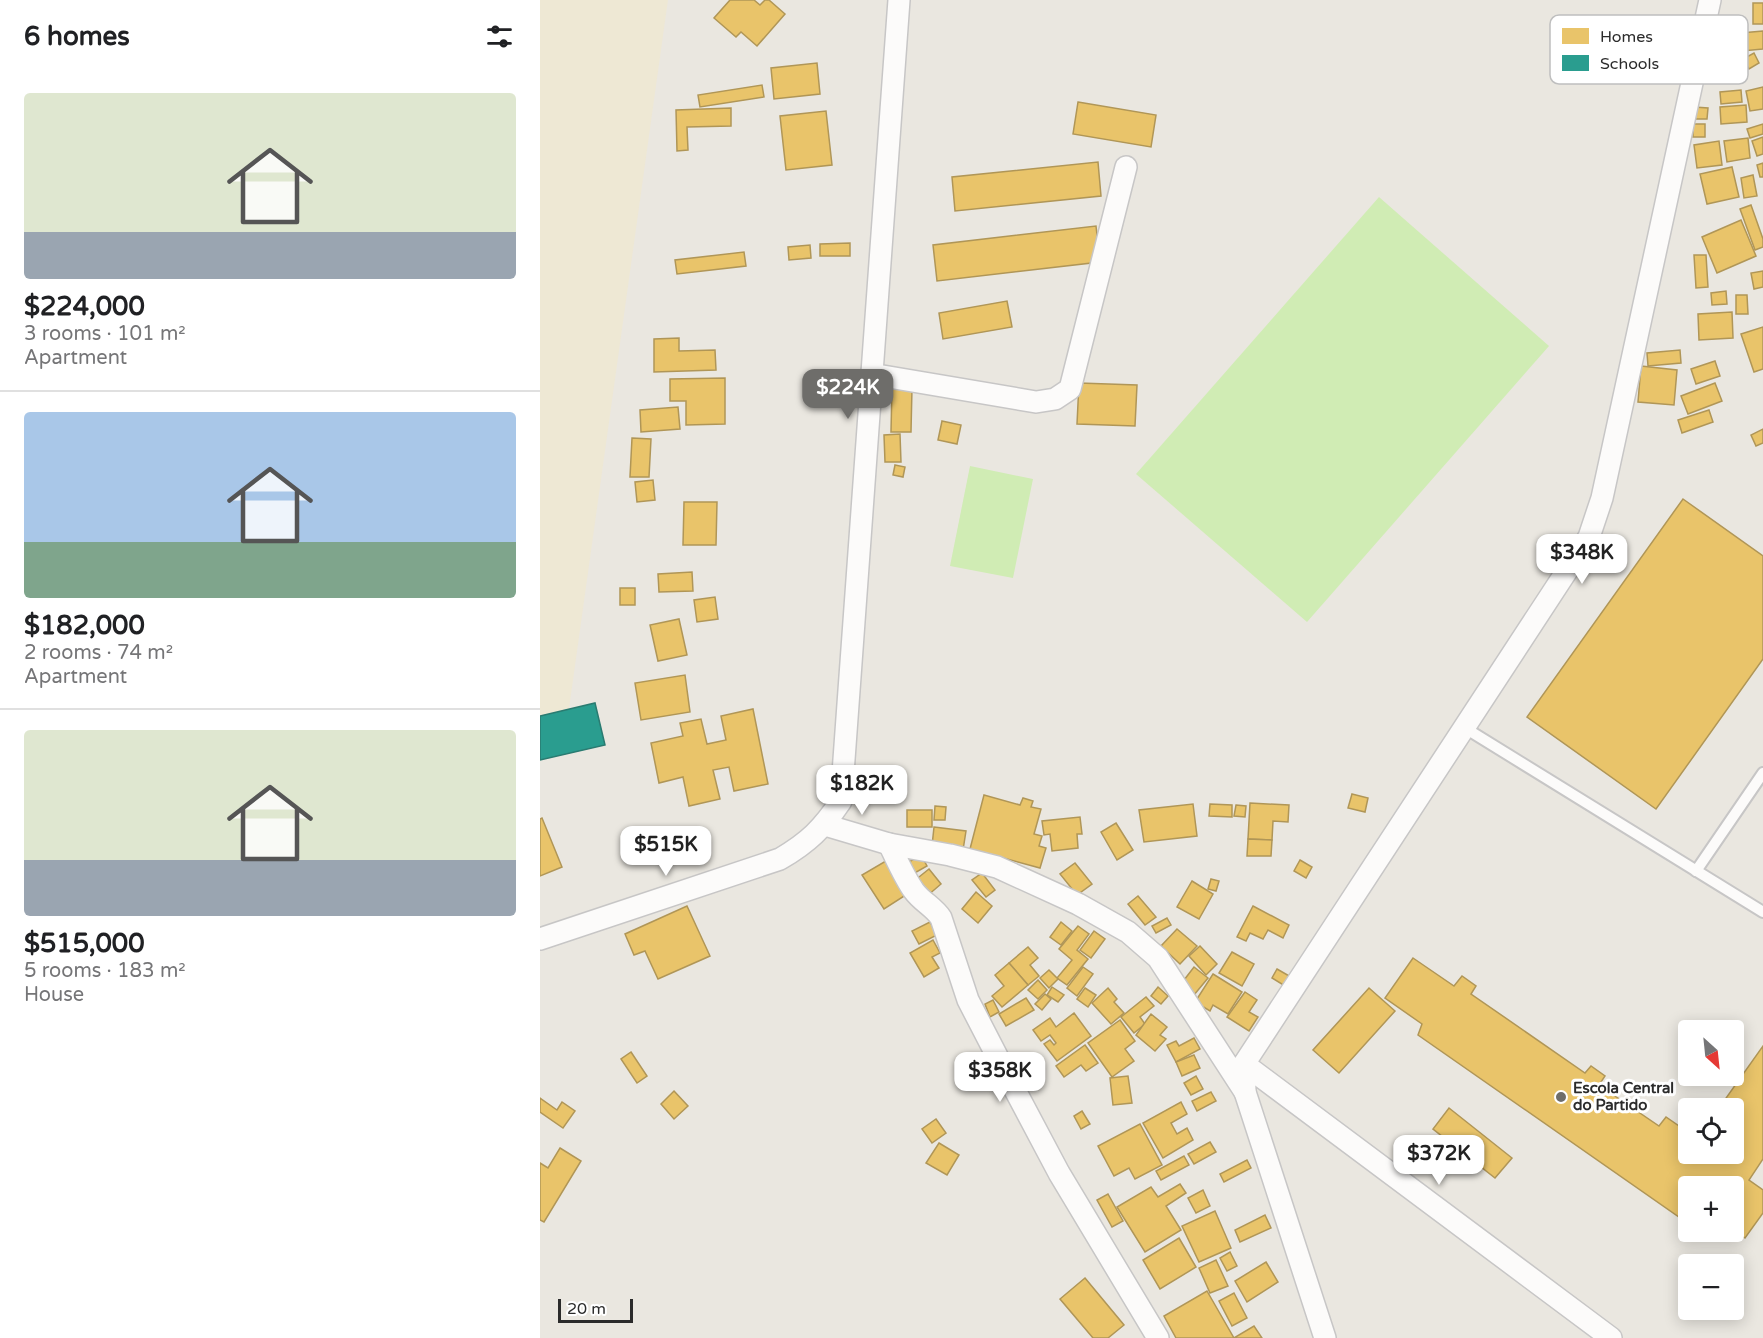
<!DOCTYPE html>
<html lang="en">
<head>
<meta charset="utf-8">
<style>
  :root { --surface:#fff; --page:#f6f6f6; --text:#202124; --muted:#757577; --line:#e0e0e0; --accent:#6e6d6a }
  body { margin:0; font-family:"Varela Round",sans-serif; background:var(--page); color:var(--text); height:100vh; display:flex; flex-direction:column; font-size:22px; white-space:nowrap }
  * { box-sizing:border-box; margin:0 }
  p { font-size:20px; color:var(--muted) }
  .icon { flex:none; width:33px; height:33px; fill:none; stroke:currentColor; stroke-width:2; stroke-linecap:round; stroke-linejoin:round }
  .map { position:relative; flex:1; overflow:hidden }
  .side { display:flex; flex-direction:column; background:var(--surface); width:540px }
  .side>* { flex:none }
  .needle { width:39px; rotate:153deg }
  .buttons { position:absolute; left:1138px; top:1020px; display:grid; gap:12px }
  .buttons a { display:grid; place-items:center; width:66px; height:66px; border-radius:6px; background:var(--surface); box-shadow:0 3px 15px #0003; font-size:30px }
  .scale { position:absolute; left:18px; bottom:15px; width:75px; box-sizing:border-box; padding-left:6px; border:3px solid #2b2b2b; border-top:0; font-size:16px; line-height:21px; white-space:nowrap; color:#2b2b2b; -webkit-text-stroke:4px #fff; paint-order:stroke }
  .price { position:absolute; translate:-50% -51px; padding:0 14px; border-radius:12px; background:#fff; color:#222; font-size:20px; line-height:39px; filter:drop-shadow(0 2px 3px #0008) }
  .price::after { content:''; position:absolute; left:50%; top:36px; width:18px; height:14px; margin-left:-9px; background:inherit; clip-path:polygon(0 0,100% 0,50% 100%) }
  .price.current { background:var(--accent); color:#fff }
  ul { padding:0; list-style:none }
  li { display:grid; align-content:center; gap:12px; height:318px; padding:0 24px }
  li+li { border-top:2px solid var(--line) }
  li span { display:grid; place-items:center; height:186px; border-radius:6px; color:#555 }
  li>.icon { margin-inline-start:auto }
  span .icon { width:108px; height:108px; fill:#fffc; stroke-width:1 }
  li b { font-size:26px }
  h2 { display:flex; justify-content:space-between; align-items:center; height:72px; padding:0 24px; font-size:26px }
  main { display:flex; flex:1; min-height:0 }
  .map>svg:first-child { display:block }
  .education { fill:#eee8d4 }
  .pitch { fill:#d0ecb4 }
  .homes { fill:#e9c46a; stroke:#b09657; stroke-width:1.5 }
  .schools { fill:#2a9d8f; stroke:#2a7b71; stroke-width:1.5 }
  .lines { fill:none; stroke-linecap:round; stroke-linejoin:round }
  .lane-casing { stroke:#c7c6c6; stroke-width:14 }
  .street-casing { stroke:#c7c6c6; stroke-width:24 }
  .lane { stroke:#fcfbfa; stroke-width:10 }
  .street { stroke:#fcfbfa; stroke-width:21 }
  .poi-dot { fill:#6e6d6a; stroke:#fff; stroke-width:2 }
  .labels { text-anchor:middle; stroke-width:6; stroke-linejoin:round; paint-order:stroke }
  .poi-label { font-size:15px; font-weight:bold; fill:#2b2b2b; stroke:#fff; text-anchor:start }
  .key { fill:#fff; stroke:#bfbfbf; stroke-width:1.5 }
  .key-label { font-size:16px; fill:#2b2b2b }
</style>
</head>
<body>
<main>
<section class="side">
<h2>6 homes<svg class="icon" aria-label="filters" viewBox="0 0 24 24"><path d="M4 7h16M4 17h16"/><circle cx="9" cy="7" r="2"/><circle cx="15" cy="17" r="2"/></svg></h2>
<ul>
<li><span style="background:linear-gradient(#dfe7d0 75%,#9aa5b1 0)"><svg class="icon" aria-label="home" viewBox="0 0 24 24"><path d="M3 11l9-7 9 7M6 9v11h12V9"/></svg></span><div><b>$224,000</b><p>3 rooms · 101 m²</p><p>Apartment</p></div></li>
<li><span style="background:linear-gradient(#a9c7e8 70%,#7fa58c 0)"><svg class="icon" aria-label="home" viewBox="0 0 24 24"><path d="M3 11l9-7 9 7M6 9v11h12V9"/></svg></span><div><b>$182,000</b><p>2 rooms · 74 m²</p><p>Apartment</p></div></li>
<li><span style="background:linear-gradient(#dfe7d0 70%,#9aa5b1 0)"><svg class="icon" aria-label="home" viewBox="0 0 24 24"><path d="M3 11l9-7 9 7M6 9v11h12V9"/></svg></span><div><b>$515,000</b><p>5 rooms · 183 m²</p><p>House</p></div></li>
</ul>
</section>
<div class="map">
<svg width="1223" height="1338" viewBox="0 0 1223 1338">
  <rect width="100%" height="100%" fill="#eae7e0"/>
  <path class="education" d="M0 0H128L28 716 0 722Z"/>
  <g class="pitch">
    <path d="M839 197 1009 346 767 622 596 474Z"/>
    <path d="M430 466 493 479 473 578 410 566Z"/>
  </g>
  <g class="homes">
    <path d="M190 0H214L220 5 225 0H229L245 14 217 46 201 32 196 37 174 18Z"/>
    <rect x="1213" y="3" width="10" height="21"/>
    <path d="M1223 31V49L1202 51 1201 33Z"/>
    <path d="M1214 53 1219 63 1209 69 1203 59Z"/>
    <path d="M277 63 280 94 234 99 231 68Z"/>
    <path d="M222 85 224 97 160 107 158 95Z"/>
    <path d="M1223 87V109L1210 111 1206 91Z"/>
    <path d="M1201 90 1202 102 1181 104 1180 92Z"/>
    <path d="M538 102 616 115 611 147 533 134Z"/>
    <path d="M1206 105 1207 122 1181 124 1180 107Z"/>
    <path d="M1154 107 1168 108 1167 119H1153Z"/>
    <path d="M191 108V126L147 127 148 150 137 151 136 110Z"/>
    <path d="M286 111 292 165 246 170 240 116Z"/>
    <rect x="1153" y="124" width="12" height="13"/>
    <path d="M1223 124V134L1210 138 1207 129Z"/>
    <path d="M1223 137V154L1217 156 1212 141Z"/>
    <path d="M1208 138 1210 158 1187 162 1184 141Z"/>
    <path d="M1179 141 1182 165 1157 168 1154 145Z"/>
    <path d="M558 162 561 196 415 211 412 177Z"/>
    <path d="M1223 163V177H1220L1217 165Z"/>
    <path d="M1192 167 1199 197 1167 204 1160 174Z"/>
    <path d="M1213 175 1217 196 1204 198 1201 178Z"/>
    <path d="M1211 205 1223 239V247L1215 250 1200 209Z"/>
    <path d="M1201 220 1216 256 1177 273 1162 237Z"/>
    <path d="M556 226 560 262 397 281 393 245Z"/>
    <path d="M310 243V256H280V244Z"/>
    <path d="M270 245 271 258 249 260 248 247Z"/>
    <path d="M204 252 206 266 137 274 135 260Z"/>
    <path d="M1154 255H1166L1168 287 1156 288Z"/>
    <path d="M1223 271V287L1214 289 1211 273Z"/>
    <path d="M1186 291 1187 304 1172 305 1171 293Z"/>
    <path d="M1196 295H1207L1208 314H1196Z"/>
    <path d="M467 301 472 327 403 339 399 313Z"/>
    <path d="M1192 312 1193 338 1159 340 1158 314Z"/>
    <path d="M1223 327V369L1214 372 1201 334Z"/>
    <path d="M139 338V351L175 350 176 370 114 372V339Z"/>
    <path d="M1140 350 1141 363 1108 366 1107 353Z"/>
    <path d="M1175 361 1180 376 1156 384 1151 369Z"/>
    <path d="M1101 366 1137 370 1134 405 1098 402Z"/>
    <path d="M185 378V424L146 425V401H130V379Z"/>
    <path d="M539 383 597 385 595 426 537 424Z"/>
    <path d="M1175 383 1182 401 1148 414 1141 396Z"/>
    <path d="M352 388H372L371 432H351Z"/>
    <path d="M138 407 140 429 101 432 100 410Z"/>
    <path d="M1169 410 1173 422 1142 433 1138 420Z"/>
    <path d="M402 421 421 425 417 444 398 440Z"/>
    <path d="M1223 429V443L1216 446 1211 435Z"/>
    <path d="M360 434 361 462H345L344 435Z"/>
    <path d="M92 438 111 439 109 477H90Z"/>
    <path d="M355 465 365 467 363 477 353 475Z"/>
    <path d="M113 480 115 500 97 502 95 482Z"/>
    <path d="M1143 499 1223 556V659L1116 809 987 717Z"/>
    <path d="M144 502H177L176 545H143Z"/>
    <path d="M152 572 153 591 119 592 118 574Z"/>
    <rect x="80" y="588" width="15" height="17"/>
    <path d="M175 597 178 619 157 622 154 600Z"/>
    <path d="M139 619 147 655 118 661 110 625Z"/>
    <path d="M145 675 150 712 101 720 95 683Z"/>
    <path d="M213 709 228 784 194 791 189 767 173 770 180 799 149 806 143 777 119 783 111 743 143 736 140 723 161 719 167 744 186 740 181 716Z"/>
    <path d="M812 794 828 798 825 812 808 808Z"/>
    <path d="M444 795 480 805 483 798 493 801 491 807 501 809 494 834 502 836 499 846 506 848 500 868 430 849Z"/>
    <path d="M710 803 749 805 748 822 733 821 732 840 708 839Z"/>
    <path d="M653 804 657 836 604 842 599 810Z"/>
    <path d="M670 804 692 805V817L669 816Z"/>
    <path d="M696 805 706 806 705 817 694 816Z"/>
    <path d="M395 806 406 807 405 820H394Z"/>
    <rect x="367" y="810" width="25" height="17"/>
    <path d="M540 817 542 834H537L538 848 512 851 510 834 504 835 502 821Z"/>
    <path d="M2 818 22 867 0 876V819Z"/>
    <path d="M576 823 593 850 577 860 561 832Z"/>
    <path d="M394 827 426 831 423 850 392 846Z"/>
    <path d="M708 839 732 840 731 856H707Z"/>
    <path d="M381 855 387 866 373 874 367 863Z"/>
    <path d="M351 858 372 891 344 909 322 875Z"/>
    <path d="M760 860 772 867 766 878 754 871Z"/>
    <path d="M535 863 552 884 537 895 520 874Z"/>
    <path d="M389 869 401 884 387 896 374 881Z"/>
    <path d="M442 873 455 890 446 897 432 880Z"/>
    <path d="M671 879 679 881 676 891 668 889Z"/>
    <path d="M652 881 673 894 659 919 637 907Z"/>
    <path d="M436 892 452 906 438 923 422 909Z"/>
    <path d="M598 896 616 917 605 925 588 904Z"/>
    <path d="M147 906 170 956 118 979 105 951 94 955 85 934Z"/>
    <path d="M713 906 749 925 743 938 728 930 723 939 710 933 706 941 697 937Z"/>
    <path d="M627 918 631 925 616 933 612 926Z"/>
    <path d="M390 922 397 935 379 944 372 931Z"/>
    <path d="M521 922 532 931 521 945 510 937Z"/>
    <path d="M538 926 549 934 537 950 548 959 527 985 517 978 532 960 519 949Z"/>
    <path d="M637 929 657 946 640 964 621 946Z"/>
    <path d="M554 931 565 939 551 958 540 950Z"/>
    <path d="M393 940 400 953 392 957 399 968 384 977 370 953Z"/>
    <path d="M660 946 677 964 666 975 649 956Z"/>
    <path d="M488 947 498 958 490 965 499 976 488 985 469 963Z"/>
    <path d="M692 952 714 964 702 986 679 973Z"/>
    <path d="M873 958 914 986 922 976 936 986 931 994 1045 1073 1051 1066 1065 1076 1059 1085 1119 1126 1126 1117 1149 1133V1154H1194V1108H1179L1223 1046V1159L1209 1180 1223 1190V1213L1205 1238 1194 1230V1186H1149V1224L878 1035 882 1024 845 998Z"/>
    <path d="M469 963 488 985 462 1007 452 996 464 986 455 975Z"/>
    <path d="M543 967 553 974 537 996 527 988Z"/>
    <path d="M654 967 668 978 654 995 641 984Z"/>
    <path d="M737 969 751 977 745 986 732 978Z"/>
    <path d="M509 970 518 979 509 988 500 978Z"/>
    <path d="M673 974 702 992 688 1014 673 1005 670 1011 655 1002Z"/>
    <path d="M498 980 507 990 498 999 488 990Z"/>
    <path d="M512 987 524 995 518 1002 507 995Z"/>
    <path d="M618 987 628 996 621 1004 611 996Z"/>
    <path d="M545 988 556 995 548 1007 537 999Z"/>
    <path d="M568 988 577 999 574 1002 584 1013 571 1024 552 1003Z"/>
    <path d="M829 988 855 1011 799 1073 773 1050Z"/>
    <path d="M705 992 717 1000 709 1012 718 1017 709 1031 687 1017Z"/>
    <path d="M505 994 511 999 502 1010 495 1004Z"/>
    <path d="M606 997 614 1006 600 1017 605 1024 594 1033 581 1017Z"/>
    <path d="M486 998 494 1010 466 1026 459 1014Z"/>
    <path d="M453 1000 459 1012 450 1017 445 1004Z"/>
    <path d="M534 1013 551 1036 517 1061 504 1044 510 1040 514 1045 516 1043 510 1035 501 1041 493 1030 510 1018 516 1027Z"/>
    <path d="M611 1014 627 1027 620 1035 626 1039 615 1051 596 1035Z"/>
    <path d="M580 1020 595 1041 585 1049 594 1061 572 1077 548 1043Z"/>
    <path d="M654 1038 660 1049 636 1062 627 1045 636 1041 639 1046Z"/>
    <path d="M545 1045 558 1063 546 1071 541 1065 524 1077 516 1066Z"/>
    <path d="M91 1052 107 1076 97 1083 81 1059Z"/>
    <path d="M654 1055 660 1068 642 1076 636 1062Z"/>
    <path d="M588 1076 592 1103 573 1105 570 1078Z"/>
    <path d="M656 1076 663 1089 651 1095 644 1083Z"/>
    <path d="M134 1091 148 1106 134 1119 121 1104Z"/>
    <path d="M671 1092 676 1101 657 1111 652 1101Z"/>
    <path d="M0 1098 17 1110 22 1102 35 1111 23 1128 0 1112Z"/>
    <path d="M641 1102 647 1114 631 1123 637 1134 647 1128 653 1140 623 1158 603 1123Z"/>
    <path d="M909 1108 972 1158 955 1178 893 1129Z"/>
    <path d="M542 1111 550 1124 541 1129 534 1116Z"/>
    <path d="M396 1119 406 1133 392 1143 382 1129Z"/>
    <path d="M600 1124 622 1165 595 1179 589 1168 574 1176 558 1146Z"/>
    <path d="M670 1142 676 1152 654 1164 648 1154Z"/>
    <path d="M399 1143 419 1155 407 1175 386 1163Z"/>
    <path d="M20 1148 41 1161 4 1222 0 1220V1163L8 1168Z"/>
    <path d="M644 1156 649 1165 621 1180 616 1171Z"/>
    <path d="M707 1160 711 1168 684 1182 680 1174Z"/>
    <path d="M640 1184 646 1193 626 1206 641 1230 605 1252 577 1207 611 1187 618 1197Z"/>
    <path d="M663 1190 670 1206 656 1213 648 1198Z"/>
    <path d="M568 1194 583 1221 572 1227 557 1200Z"/>
    <path d="M675 1211 691 1248 659 1262 642 1226Z"/>
    <path d="M725 1215 731 1228 700 1242 695 1230Z"/>
    <path d="M1160 1232H1177L1172 1239Z"/>
    <path d="M639 1238 656 1267 620 1289 603 1260Z"/>
    <path d="M690 1252 697 1266 687 1271 680 1258Z"/>
    <path d="M676 1260 688 1286 670 1293 659 1268Z"/>
    <path d="M726 1262 738 1282 707 1302 695 1281Z"/>
    <path d="M545 1278 584 1325 568 1338H553L520 1299Z"/>
    <path d="M667 1291 694 1338 714 1326 722 1338H636L624 1316Z"/>
    <path d="M694 1293 707 1318 692 1326 679 1301Z"/>
  </g>
  <path class="schools" d="M55 703 65 745 0 760V716Z"/>
  <g class="lines">
    <g class="lane-casing">
      <g id="lane">
        <path d="M925 728 1223 912"/>
        <path d="M1156 871 1223 773"/>
      </g>
    </g>
    <g class="street-casing">
      <g id="street">
        <path d="M331 374 496 402 515 399 530 389 586 167"/>
        <path d="M285 825 349 844 410 855 457 867 538 904 588 932 618 958 705 1092"/>
        <path d="M349 844C357 860 364 877 374 891 382 902 394 907 401 918L428 1000 458 1058 519 1173 618 1338"/>
        <path d="M0 939 240 859C269 842 282 829 301 801L359 0"/>
        <path d="M704 1064 1071 1338"/>
        <path d="M785 1338 705 1092 704 1064 1049 537 1062 498 1170 0"/>
      </g>
    </g>
    <use href="#lane" class="lane"/>
    <use href="#street" class="street"/>
  </g>
  <circle class="poi-dot" cx="1021" cy="1097" r="6"/>
  <g class="labels">
    <g class="poi-label">
      <text x="1033" y="1093">Escola Central<tspan x="1033" dy="17">do Partido</tspan></text>
    </g>
  </g>
  <rect x="1010" y="15" width="198" height="69" rx="9" class="key"/>
  <rect x="1022" y="28" width="27" height="16" fill="#e9c46a"/>
  <rect x="1022" y="55" width="27" height="16" fill="#2a9d8f"/>
  <g class="key-label">
    <text x="1060" y="42">Homes</text>
    <text x="1060" y="69">Schools</text>
  </g>
</svg>
<div class="buttons">
<a><svg class="needle" viewBox="-14 -14 28 28"><path d="M0-13l5 13h-10z" fill="#e53935"/><path d="M0 13l5-13h-10z" fill="#757577"/></svg></a>
<a><svg class="icon" aria-label="locate" viewBox="0 0 24 24"><circle cx="12" cy="12" r="6"/><path d="M12 2v4M12 18v4M2 12h4M18 12h4"/></svg></a>
<a>+</a>
<a>−</a>
</div>
<div class="scale">20 m</div>
<b class="price current" style="left:308px;top:420px">$224K</b>
<b class="price" style="left:1042px;top:585px">$348K</b>
<b class="price" style="left:322px;top:816px">$182K</b>
<b class="price" style="left:126px;top:877px">$515K</b>
<b class="price" style="left:460px;top:1103px">$358K</b>
<b class="price" style="left:899px;top:1186px">$372K</b>
</div>
</main>
</body>
</html>
